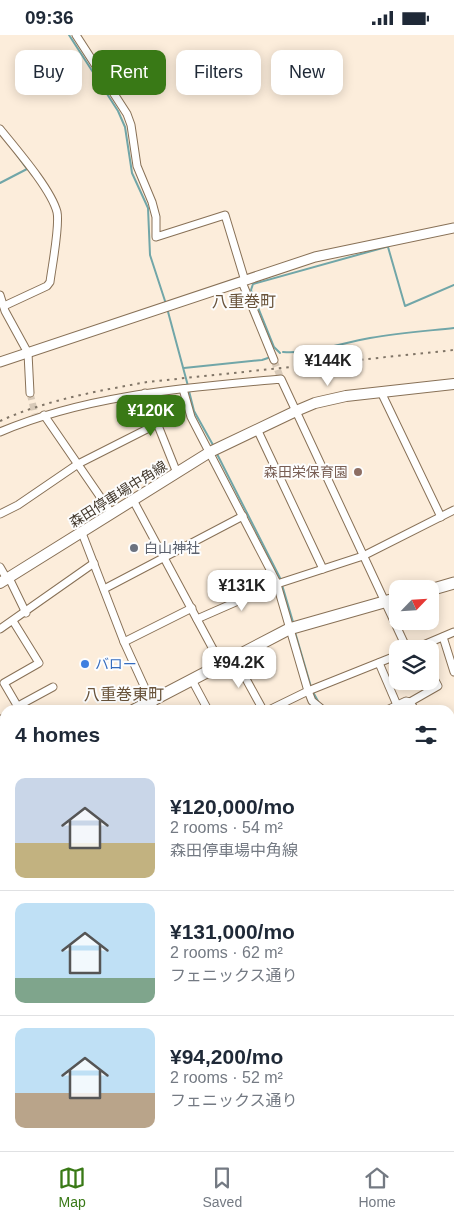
<!DOCTYPE html>
<html lang="en">
<head>
<meta charset="utf-8">
<style>
  :root { --surface:#fff; --page:#f6f6f7; --text:#1f2937; --muted:#747a83; --line:#e0e1e3; --accent:#397916 }
  body { margin:0; font-family:Helvetica,"Noto Sans JP",sans-serif; background:var(--page); color:var(--text); height:100vh; display:flex; flex-direction:column; font-size:19px; white-space:nowrap }
  * { box-sizing:border-box; margin:0 }
  p { font-size:16px; color:var(--muted) }
  .icon { flex:none; width:28px; height:28px; fill:none; stroke:currentColor; stroke-width:2; stroke-linecap:round; stroke-linejoin:round }
  .map { position:relative; flex:1; overflow:hidden }
  .details { position:absolute; left:0px; top:670px; width:455px; height:446px; display:flex; flex-direction:column; background:var(--surface); border-radius:15px 15px 0 0; box-shadow:0 2px 12px #0003 }
  .details>* { flex:none }
  .banner { position:absolute; left:15px; top:15px; width:425px; height:45px; display:flex; gap:10px }
  .needle { width:32px; rotate:65deg }
  .tools { position:absolute; left:389px; top:545px; display:grid; gap:10px }
  .tools a { display:grid; place-items:center; width:50px; height:50px; border-radius:10px; background:var(--surface); box-shadow:0 2px 12px #0003; font-size:25px }
  .price { position:absolute; translate:-50% -42px; padding:0 11px; border-radius:10px; background:#fff; color:#222; font-size:16px; line-height:32px; filter:drop-shadow(0 1px 2px #0008) }
  .price::after { content:''; position:absolute; left:50%; top:30px; width:15px; height:11px; margin-left:-8px; background:inherit; clip-path:polygon(0 0,100% 0,50% 100%) }
  .price.current { background:var(--accent); color:#fff }
  ul { padding:0; list-style:none }
  li { display:flex; align-items:center; gap:15px; height:125px; padding:0 15px }
  li+li { border-top:1px solid var(--line) }
  li span { display:grid; place-items:center; flex:none; width:140px; height:100px; border-radius:10px; color:#555 }
  li>.icon { margin-inline-start:auto }
  span .icon { width:60px; height:60px; fill:#fffc; stroke-width:1 }
  li b { font-size:21px }
  h2 { display:flex; justify-content:space-between; align-items:center; height:60px; padding:0 15px; font-size:21px }
  .chip { padding:0 18px; border-radius:10px; background:var(--surface); box-shadow:0 2px 12px #0003; font-size:18px; line-height:45px }
  .chip.current { background:var(--accent); color:#fff }
  .status { display:flex; justify-content:space-between; align-items:center; height:35px; padding:0 25px; background:var(--surface); direction:ltr }
  .status svg { height:14px; fill:currentColor }
  .dock { display:flex; justify-content:space-around; align-items:center; height:70px; border-top:1px solid var(--line); background:var(--surface); font-size:14px; color:var(--muted) }
  .dock a { display:grid; justify-items:center; gap:2px }
  .dock .current { color:var(--accent) }
  .map>svg:first-child { display:block }
  .green { fill:#a3d5b4 }
  .water { fill:#86d6dd; stroke:#71a6a8 }
  .lines { fill:none; stroke-linecap:round; stroke-linejoin:round }
  .stream { stroke:#71a6a8; stroke-width:2 }
  .minor-tunnel { stroke:#d7c9b8; stroke-width:7; stroke-dasharray:7 3.5; stroke-linecap:butt }
  .minor-casing { stroke:#887157; stroke-width:9 }
  .tertiary-casing { stroke:#887157; stroke-width:11 }
  .secondary-casing { stroke:#887157; stroke-width:12 }
  .primary-casing { stroke:#887157; stroke-width:13 }
  .minor { stroke:#fff; stroke-width:7 }
  .tertiary { stroke:#fff; stroke-width:9 }
  .secondary { stroke:#fff; stroke-width:10 }
  .primary { stroke:#fff; stroke-width:11 }
  .rail { stroke:#807567; stroke-width:2; stroke-dasharray:2.5 5; stroke-linecap:butt }
  .education-dot { fill:#8d6e63; stroke:#fdfdfd; stroke-width:2 }
  .worship-dot { fill:#6b7280; stroke:#fdfdfd; stroke-width:2 }
  .shop-dot { fill:#3f7fe0; stroke:#fdfdfd; stroke-width:2 }
  .labels { text-anchor:middle; stroke-width:4; stroke-linejoin:round; paint-order:stroke }
  .education-label { font-size:14px; fill:#785e54; stroke:#fdfdfd; text-anchor:end }
  .street-label { font-size:14px; fill:#41372b; stroke:#fdfdfd }
  .worship-label { font-size:14px; fill:#5b616d; stroke:#fdfdfd; text-anchor:start }
  .shop-label { font-size:14px; fill:#366cbe; stroke:#fdfdfd; text-anchor:start }
  .quarter-label { font-size:16px; fill:#69533a; stroke:#fdfdfd }
</style>
</head>
<body>
<div class="status"><b>09:36</b><svg viewBox="0 0 49 12"><path d="M0 12V9h3v3zM5 12V6h3v6zM10 12V3h3v9zM15 12V0h3v12zM26 1h20v11H26zM47 4h2v5h-2z"/></svg></div>
<div class="map">
<svg width="454" height="1116" viewBox="0 0 454 1116">
  <rect width="100%" height="100%" fill="#fceddb"/>
  <path class="green" d="M5 912V940L0 936V914Z"/>
  <path class="water" d="M0 1074 5 1076V1111H70L76 1116H0Z"/>
  <g class="lines">
    <g class="stream">
      <path d="M69 0 118 76 125 92 132 138 148 173 150 220 166 269"/>
      <path d="M0 148 27 134 14 116"/>
      <path d="M167 273 188 351"/>
      <path d="M283 317C312 319 341 308 370 303 398 298 426 296 454 293"/>
      <path d="M280 318 274 312 251 255 253 249 386 212H388L405 271 454 250"/>
      <path d="M184 333 262 325 268 323"/>
      <path d="M189 356 194 376 213 410"/>
      <path d="M216 417 280 543 293 587"/>
      <path d="M295 597 311 652"/>
      <path d="M313 657 319 668"/>
      <path d="M450 743 454 744"/>
      <path d="M450 807H454"/>
      <path d="M0 895 5 894"/>
    </g>
    <g class="minor-tunnel">
      <path d="M274 325 281 344"/>
      <path d="M30 358 35 379"/>
    </g>
    <g class="minor-casing">
      <g id="minor">
        <path d="M76 0 127 79 131 90 137 131 152 167 156 182V202L225 180 245 246"/>
        <path d="M0 94C16 114 51 154 57 177 60 191 52 231 50 247L47 251 4 271"/>
        <path d="M242 247 274 325"/>
        <path d="M0 260 5 276 28 318 30 358"/>
        <path d="M183 354 191 382 276 546 308 656 312 666 323 675"/>
        <path d="M381 357 441 482"/>
        <path d="M145 358 177 438"/>
        <path d="M44 380 112 479"/>
        <path d="M257 394 323 534"/>
        <path d="M0 397C90 359 186 353 281 344L407 614"/>
        <path d="M133 465 221 629"/>
        <path d="M0 479 18 470 78 429 157 389"/>
        <path d="M82 498 124 607 155 675"/>
        <path d="M0 532 7 544"/>
        <path d="M9 543 26 578"/>
        <path d="M104 554 243 481"/>
        <path d="M197 584 277 549 363 521 454 475"/>
        <path d="M13 586 39 628 4 648 18 672 17 675"/>
        <path d="M0 594 94 528"/>
        <path d="M443 602 454 637"/>
        <path d="M124 607 192 573"/>
        <path d="M414 614 454 597"/>
        <path d="M234 622 263 675"/>
        <path d="M379 628 397 670"/>
        <path d="M192 645 208 675"/>
        <path d="M410 667 438 651 430 636"/>
        <path d="M18 671 53 652"/>
        <path d="M269 675 308 656 398 620"/>
        <path d="M387 675 406 666 410 667 415 675"/>
        <path d="M0 685 5 682"/>
        <path d="M450 692 454 690"/>
        <path d="M450 820H454"/>
        <path d="M450 881 454 882"/>
        <path d="M0 913 5 911"/>
        <path d="M0 937 5 941"/>
        <path d="M450 944 454 945"/>
        <path d="M0 993 5 996"/>
        <path d="M450 1006 454 1007"/>
        <path d="M450 1072 454 1071"/>
        <path d="M450 1104 454 1105"/>
        <path d="M310 1111 355 1116"/>
        <path d="M399 1116H427"/>
      </g>
    </g>
    <g class="tertiary-casing">
      <g id="tertiary">
        <path d="M0 327 315 222 454 193"/>
        <path d="M0 706 5 713"/>
        <path d="M450 749 454 751"/>
        <path d="M0 848 5 845"/>
        <path d="M0 964 5 967"/>
        <path d="M416 1111 435 1116"/>
      </g>
    </g>
    <g class="secondary-casing">
      <path id="secondary" d="M0 548 210 417 296 376 315 368 346 361 454 349"/>
    </g>
    <g class="primary-casing">
      <g id="primary">
        <path d="M430 555 454 548"/>
        <path d="M134 675 289 594 398 563"/>
        <path d="M0 747 5 744"/>
      </g>
    </g>
    <use href="#minor" class="minor"/>
    <use href="#tertiary" class="tertiary"/>
    <use href="#secondary" class="secondary"/>
    <use href="#primary" class="primary"/>
    <path class="rail" d="M0 386C46 365 98 356 147 347L454 315"/>
  </g>
  <circle class="education-dot" cx="358" cy="437" r="5"/>
  <circle class="worship-dot" cx="134" cy="513" r="5"/>
  <circle class="shop-dot" cx="85" cy="629" r="5"/>
  <g class="labels">
    <g class="education-label">
      <text x="348" y="442">森田栄保育園</text>
    </g>
    <g class="street-label">
      <text transform="translate(118 459) rotate(-32)" y="5">森田停車場中角線</text>
    </g>
    <g class="worship-label">
      <text x="144" y="518">白山神社</text>
    </g>
    <g class="shop-label">
      <text x="95" y="634">バロー</text>
    </g>
    <g class="quarter-label">
      <text x="244" y="272">八重巻町</text>
      <text x="124" y="665">八重巻東町</text>
    </g>
  </g>
</svg>
<div class="tools">
<a><svg class="needle" viewBox="-14 -14 28 28"><path d="M0-13l5 13h-10z" fill="#e53935"/><path d="M0 13l5-13h-10z" fill="#747a83"/></svg></a>
<a><svg class="icon" aria-label="layers" viewBox="0 0 24 24"><path d="M12 4l9 5-9 5-9-5zM3 14l9 5 9-5"/></svg></a>
</div>
<b class="price" style="left:328px;top:352px">¥144K</b>
<b class="price current" style="left:151px;top:402px">¥120K</b>
<b class="price" style="left:242px;top:577px">¥131K</b>
<b class="price" style="left:239px;top:654px">¥94.2K</b>
<div class="banner">
<a class="chip">Buy</a>
<a class="chip current">Rent</a>
<a class="chip">Filters</a>
<a class="chip">New</a>
</div>
<section class="details">
<h2>4 homes<svg class="icon" aria-label="filters" viewBox="0 0 24 24"><path d="M4 7h16M4 17h16"/><circle cx="9" cy="7" r="2"/><circle cx="15" cy="17" r="2"/></svg></h2>
<ul>
<li><span style="background:linear-gradient(#c9d6e8 65%,#c2b280 0)"><svg class="icon" aria-label="home" viewBox="0 0 24 24"><path d="M3 11l9-7 9 7M6 9v11h12V9"/></svg></span><div><b>¥120,000/mo</b><p>2 rooms · 54 m²</p><p>森田停車場中角線</p></div></li>
<li><span style="background:linear-gradient(#bfe0f5 75%,#7fa58c 0)"><svg class="icon" aria-label="home" viewBox="0 0 24 24"><path d="M3 11l9-7 9 7M6 9v11h12V9"/></svg></span><div><b>¥131,000/mo</b><p>2 rooms · 62 m²</p><p>フェニックス通り</p></div></li>
<li><span style="background:linear-gradient(#bfe0f5 65%,#b9a48a 0)"><svg class="icon" aria-label="home" viewBox="0 0 24 24"><path d="M3 11l9-7 9 7M6 9v11h12V9"/></svg></span><div><b>¥94,200/mo</b><p>2 rooms · 52 m²</p><p>フェニックス通り</p></div></li>
</ul>
</section>
</div>
<nav class="dock">
<a class="current"><svg class="icon" aria-label="map" viewBox="0 0 24 24"><path d="M3 6l6-2 6 2 6-2v14l-6 2-6-2-6 2zM9 4v14M15 6v14"/></svg>Map</a>
<a><svg class="icon" aria-label="saved" viewBox="0 0 24 24"><path d="M7 4h10v16l-5-4-5 4z"/></svg>Saved</a>
<a><svg class="icon" aria-label="home" viewBox="0 0 24 24"><path d="M3 11l9-7 9 7M6 9v11h12V9"/></svg>Home</a>
</nav>
</body>
</html>
